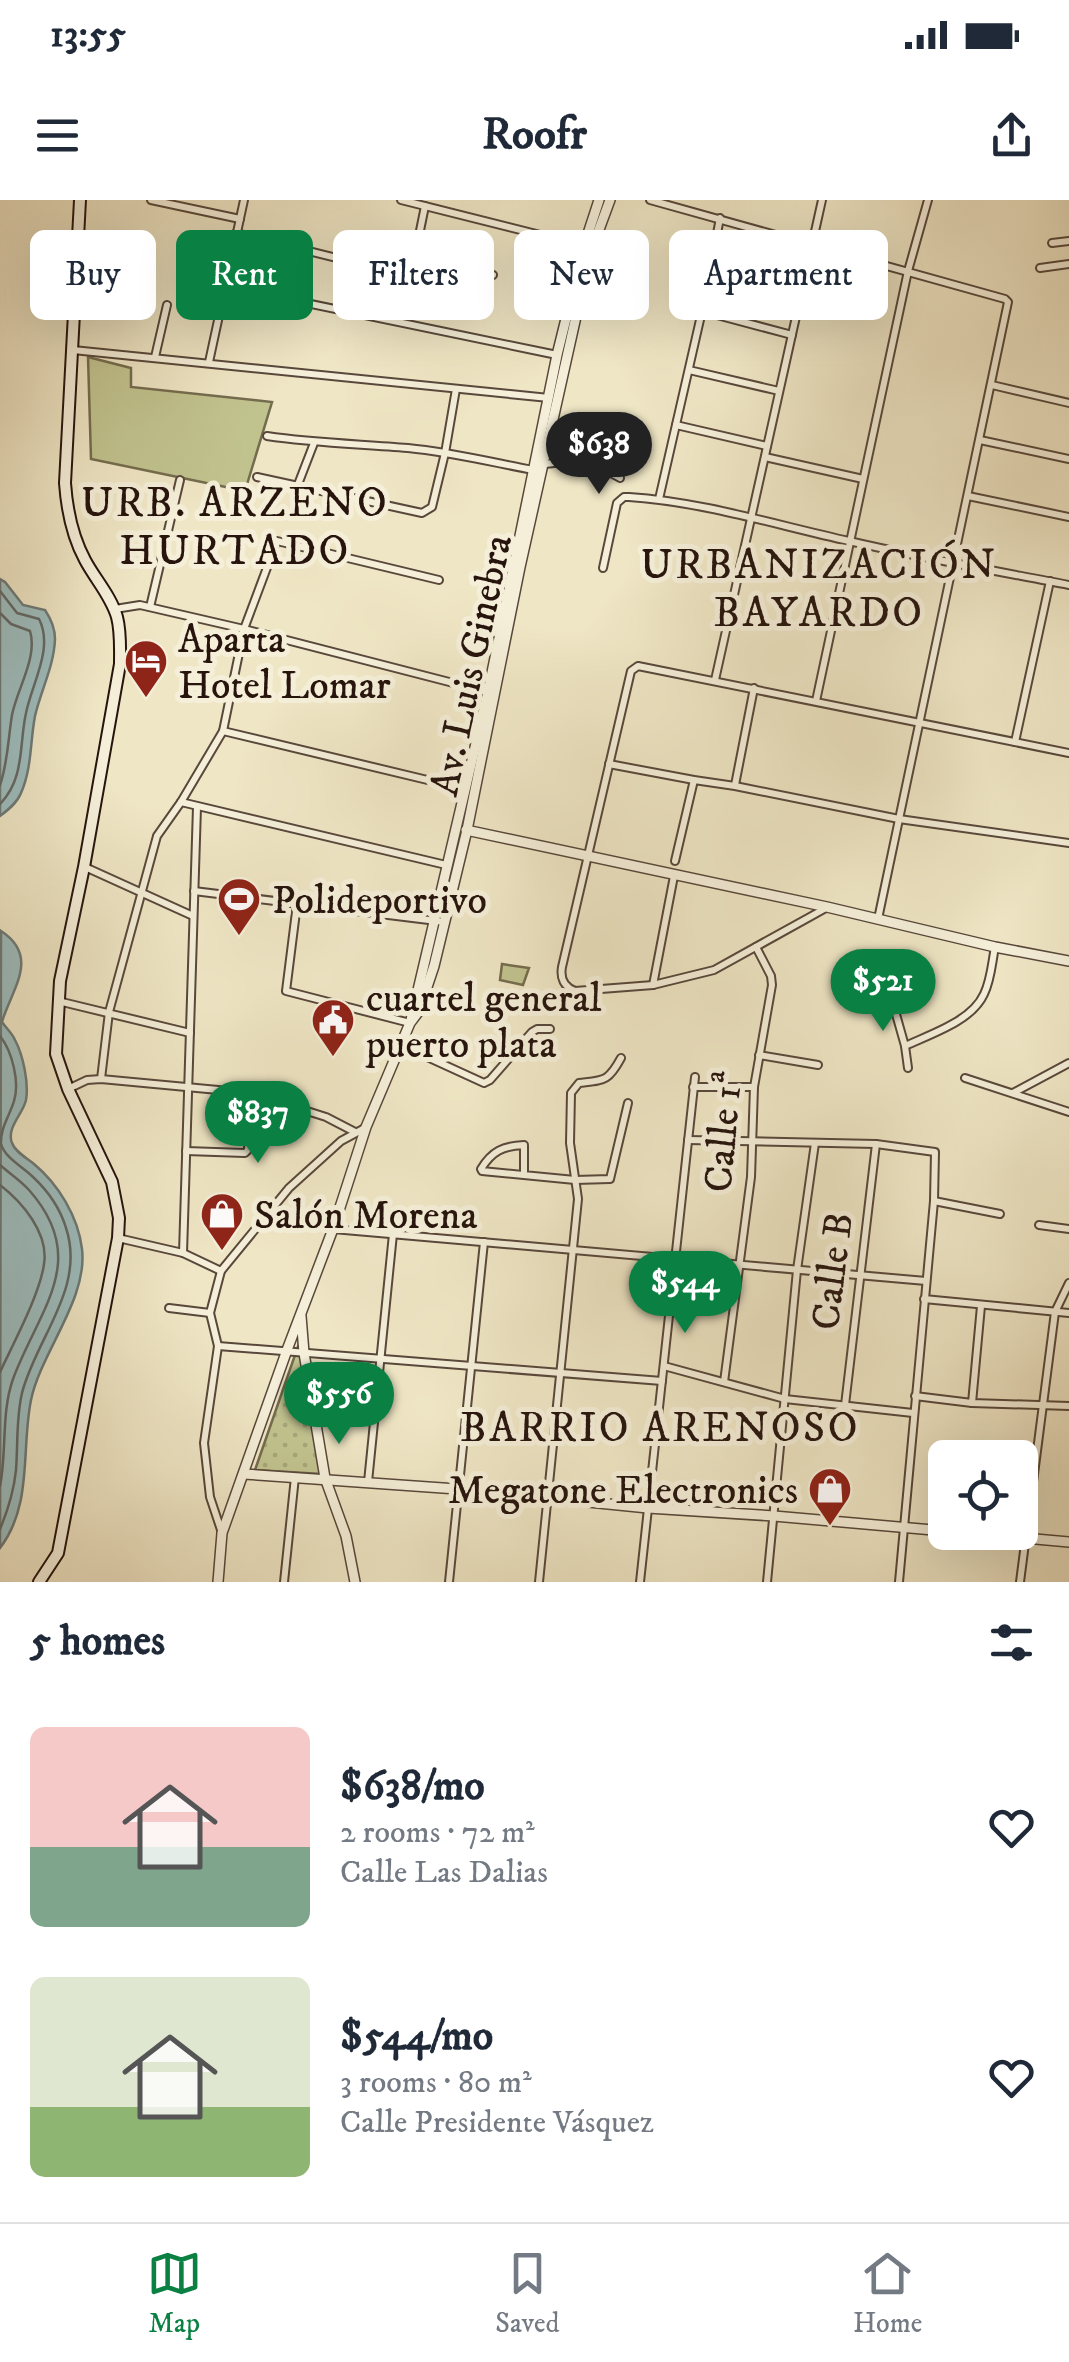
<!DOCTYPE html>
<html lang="en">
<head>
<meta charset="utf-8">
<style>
  :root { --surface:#fff; --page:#f6f6f7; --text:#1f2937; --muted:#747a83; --line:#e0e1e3; --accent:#0b8043 }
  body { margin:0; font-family:"IM FELL DW Pica",serif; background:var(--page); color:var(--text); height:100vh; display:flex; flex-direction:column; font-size:38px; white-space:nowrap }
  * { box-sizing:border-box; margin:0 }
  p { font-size:32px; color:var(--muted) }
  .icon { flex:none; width:55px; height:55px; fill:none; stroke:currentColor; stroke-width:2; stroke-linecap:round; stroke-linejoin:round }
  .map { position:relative; height:1382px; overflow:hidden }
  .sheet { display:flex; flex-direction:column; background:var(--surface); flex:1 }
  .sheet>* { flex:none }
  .hud { position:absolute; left:30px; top:30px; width:1010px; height:90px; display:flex; gap:20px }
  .buttons { position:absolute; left:928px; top:1240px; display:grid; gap:20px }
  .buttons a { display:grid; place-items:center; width:110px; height:110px; border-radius:15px; background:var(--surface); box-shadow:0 10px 40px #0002; font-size:50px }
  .price { position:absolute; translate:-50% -85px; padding:0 22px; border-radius:35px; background:var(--accent); color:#fff; font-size:32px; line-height:65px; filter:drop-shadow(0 2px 5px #0008) }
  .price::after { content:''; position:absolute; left:50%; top:60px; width:30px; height:22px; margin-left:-15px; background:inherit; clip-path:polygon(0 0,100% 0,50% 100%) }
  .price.on { background:#222; color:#fff }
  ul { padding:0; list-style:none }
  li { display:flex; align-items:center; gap:30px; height:250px; padding:0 30px }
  li span { display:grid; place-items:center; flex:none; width:280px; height:200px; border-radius:15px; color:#555 }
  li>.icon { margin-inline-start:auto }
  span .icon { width:120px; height:120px; fill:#fffc; stroke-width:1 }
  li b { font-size:42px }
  h2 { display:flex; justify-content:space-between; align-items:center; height:120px; padding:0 30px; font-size:42px }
  .pill { padding:0 35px; border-radius:15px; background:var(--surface); box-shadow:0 10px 40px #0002; font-size:35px; line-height:90px }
  .pill.on { background:var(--accent); color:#fff }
  .status { display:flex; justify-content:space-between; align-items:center; height:70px; padding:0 50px; background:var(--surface); direction:ltr }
  .status svg { height:28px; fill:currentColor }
  header { display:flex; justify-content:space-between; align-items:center; height:130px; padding:0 30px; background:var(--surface); font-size:45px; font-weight:700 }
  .tabs { display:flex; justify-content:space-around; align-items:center; height:140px; border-top:2px solid var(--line); background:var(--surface); font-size:28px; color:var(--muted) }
  .tabs a { display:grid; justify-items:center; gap:5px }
  .tabs .on { color:var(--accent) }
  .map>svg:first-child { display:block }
  .green { fill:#c1c38f; stroke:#746c4e; stroke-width:2.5 }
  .park { fill:url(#park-dots); stroke:#746c4e; stroke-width:2.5 }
  .water { fill:#9dbdbe; stroke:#6d7977; stroke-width:2.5 }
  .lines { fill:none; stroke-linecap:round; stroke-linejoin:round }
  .shore { stroke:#626866; stroke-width:2.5 }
  .minor-casing { stroke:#58483b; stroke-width:10 }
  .tertiary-casing { stroke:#58483b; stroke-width:12 }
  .secondary-casing { stroke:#26140d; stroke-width:14 }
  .minor { stroke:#f5efd9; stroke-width:6 }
  .tertiary { stroke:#f5efd9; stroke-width:9 }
  .secondary { stroke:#f5efd9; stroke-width:10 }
  .labels { text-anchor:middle; stroke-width:10; stroke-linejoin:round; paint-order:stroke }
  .poi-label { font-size:40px; fill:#26140d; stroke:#f5efd9; text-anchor:start }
  .street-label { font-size:40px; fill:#26140d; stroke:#f5efd9 }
  .neighbourhood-label { font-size:42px; letter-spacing:2.5px; fill:#26140d; stroke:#f5efd9 }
</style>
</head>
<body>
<div class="status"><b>13:55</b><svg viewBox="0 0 49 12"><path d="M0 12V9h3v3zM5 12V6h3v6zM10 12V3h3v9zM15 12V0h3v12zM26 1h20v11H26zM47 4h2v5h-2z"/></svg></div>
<header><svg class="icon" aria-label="menu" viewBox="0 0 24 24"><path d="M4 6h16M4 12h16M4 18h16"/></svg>Roofr<svg class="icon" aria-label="share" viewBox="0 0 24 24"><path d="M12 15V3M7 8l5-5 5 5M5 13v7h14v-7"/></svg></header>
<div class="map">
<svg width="1069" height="1382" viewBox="0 0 1069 1382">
  <defs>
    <pattern id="park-dots" width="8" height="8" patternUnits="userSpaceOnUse" patternTransform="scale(2.5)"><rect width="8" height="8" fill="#c1c38f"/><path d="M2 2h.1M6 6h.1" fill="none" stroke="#a6a77a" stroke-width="1.8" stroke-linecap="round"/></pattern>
  </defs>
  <rect width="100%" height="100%" fill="#efe6c5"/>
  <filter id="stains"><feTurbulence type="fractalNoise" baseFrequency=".002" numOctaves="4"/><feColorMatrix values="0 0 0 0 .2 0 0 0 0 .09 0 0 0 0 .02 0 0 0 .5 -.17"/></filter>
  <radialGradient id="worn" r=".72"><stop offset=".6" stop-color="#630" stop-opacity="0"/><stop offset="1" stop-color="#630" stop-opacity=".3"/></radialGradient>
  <g class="green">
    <path d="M88 157 131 168V187L272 202 245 291 91 259Z"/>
    <path d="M502 764 529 768 523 785 500 780Z"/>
  </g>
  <path class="park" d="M302 1135 322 1274 255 1270Z"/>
  <g class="water">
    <path d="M0 379 5 382 23 405 45 410C51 419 55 428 55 439 54 466 41 490 35 516 30 542 32 568 21 593 17 603 8 610 0 616Z"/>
    <path d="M1 731C41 757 11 790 2 822 6 828 12 833 15 840 23 855 29 883 26 900 23 914 6 928 12 943 15 952 27 958 34 964 58 984 78 1016 82 1049 88 1099 41 1152 31 1200 21 1249 33 1305 0 1348Z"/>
  </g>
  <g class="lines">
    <g class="shore">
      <path d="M0 391 17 413 39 419C54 448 32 483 26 513 19 544 25 579 0 604"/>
      <path d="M0 413 11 424 30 431C38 457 17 489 12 515 8 539 8 562 0 585"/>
      <path d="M0 836C12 851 20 882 14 901 10 915 0 928 1 944 5 958 23 967 33 977 48 991 60 1008 66 1028 86 1088 36 1138 22 1193 16 1218 18 1244 16 1270 14 1290 8 1310 0 1329"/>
      <path d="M0 965C9 973 20 980 29 990 91 1060 39 1109 13 1179 1 1213 7 1251 0 1286"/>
      <path d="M0 985C22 1002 49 1033 44 1064 40 1094 13 1144 0 1172"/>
    </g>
    <g class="minor-casing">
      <g id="minor">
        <path d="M151 0 240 19"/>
        <path d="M401 0 584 46"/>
        <path d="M650 0 1005 99 1008 102 878 719"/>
        <path d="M236 33 405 75 410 74 412 70 425 6"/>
        <path d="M1052 43 1069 41"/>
        <path d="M414 58 493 75"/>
        <path d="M1040 68 1069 64"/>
        <path d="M224 86 557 155"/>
        <path d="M702 111 792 135"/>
        <path d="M73 150 549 198"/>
        <path d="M155 157 167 105"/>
        <path d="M209 162 244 0"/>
        <path d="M689 170 779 191"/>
        <path d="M992 185 1069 203"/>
        <path d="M676 225 767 246"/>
        <path d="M267 236C314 243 361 244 408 248 450 252 491 262 533 270"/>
        <path d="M980 240 1069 259"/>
        <path d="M765 257 863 279"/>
        <path d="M544 264C585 260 583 257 620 278"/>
        <path d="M257 277 422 313 432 307 445 253 456 189"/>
        <path d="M297 287 314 243"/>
        <path d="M968 296 1069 317"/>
        <path d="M659 299 702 111 720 18"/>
        <path d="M603 368 617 303 624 297H629C704 302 776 325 849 341 922 358 996 371 1069 385"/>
        <path d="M150 407 180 280"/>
        <path d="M115 409 140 405 244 429 492 493"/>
        <path d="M715 480 822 0"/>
        <path d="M816 501 908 71 928 0"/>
        <path d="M223 531 465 589"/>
        <path d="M1015 542 1050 381"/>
        <path d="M609 564 694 580 735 586 899 619 1069 643"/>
        <path d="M735 585 754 488"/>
        <path d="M181 602 446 665"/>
        <path d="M675 661 694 580"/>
        <path d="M85 667 193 716"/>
        <path d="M194 691 445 722"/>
        <path d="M297 704 286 791 410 823"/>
        <path d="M826 708 714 770 653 785 575 791C564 787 560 778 562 767L631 471 638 466 1069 553"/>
        <path d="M653 785 674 676"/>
        <path d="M890 793 905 846 908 868"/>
        <path d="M58 801 190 833"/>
        <path d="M401 845 484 883 490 880 532 832 537 829H550"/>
        <path d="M905 846C931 834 972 821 984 794 991 780 992 762 995 747"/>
        <path d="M759 855 818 865"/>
        <path d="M965 878 1069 912"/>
        <path d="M101 879 109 812 157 636 181 602 223 531 244 429 277 341 439 380"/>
        <path d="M693 887H754"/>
        <path d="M68 889 87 880 101 879 250 893 326 917 355 932"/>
        <path d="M1013 893 1069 863"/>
        <path d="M688 940 876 944 935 952 934 1001 899 1382"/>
        <path d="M186 951 245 953 248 950 250 893"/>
        <path d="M524 975V945C503 946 492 951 481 969L482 971 575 980 610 979 628 903"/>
        <path d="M934 1001 1000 1014"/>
        <path d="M1039 1025 1069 1029"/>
        <path d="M333 1029 926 1081"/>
        <path d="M118 1038 183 1053 221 1071"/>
        <path d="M183 1053 197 607"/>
        <path d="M924 1099 1069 1113"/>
        <path d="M169 1108 210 1113"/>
        <path d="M218 1146 662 1181"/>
        <path d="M664 1166 785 1199 913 1213"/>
        <path d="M724 1182 751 977 754 887 772 785 771 776 756 747"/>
        <path d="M915 1196 972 1203 1069 1206"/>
        <path d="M972 1203 981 1106"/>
        <path d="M845 1205 876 944"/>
        <path d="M368 1282 393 1034"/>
        <path d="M222 1333 210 1297 204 1243 218 1146 210 1113 221 1071 289 988 341 941 365 928"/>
        <path d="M284 1382 295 1277"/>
        <path d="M449 1382 484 1042"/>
        <path d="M539 1382 578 999 570 943 571 893 579 883C604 880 608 882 621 858"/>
        <path d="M640 1382 695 877"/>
        <path d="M767 1382 797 1070 815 943"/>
        <path d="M1020 1382 1055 1112 1069 1083"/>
      </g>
    </g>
    <g class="tertiary-casing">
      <g id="tertiary">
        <path d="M466 630 827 707 995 747 1069 761"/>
        <path d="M411 820 488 492 557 155 584 46 599 0"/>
        <path d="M301 1116 304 1153 325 1278 346 1336 355 1382"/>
        <path d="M244 1274 457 1289 648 1308 774 1316 1069 1342"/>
        <path d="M218 1382 222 1333 287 1150 333 1029 366 927 410 823 419 811 434 766 467 630 520 367 590 54 610 0"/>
      </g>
    </g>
    <g class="secondary-casing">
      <path id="secondary" d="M39 1382 58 1353 118 1038 119 1018 112 982 68 889 56 854 60 781 84 667 120 464C120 448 121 432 117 417 111 396 95 379 85 360 72 336 67 311 65 283L80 0"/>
    </g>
    <use href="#minor" class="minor"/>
    <use href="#tertiary" class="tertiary"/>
    <use href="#secondary" class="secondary"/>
  </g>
  <defs>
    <g id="hotel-pin" transform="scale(2.25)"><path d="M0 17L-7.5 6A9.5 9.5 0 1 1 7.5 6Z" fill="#8f2418" stroke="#f5efd9"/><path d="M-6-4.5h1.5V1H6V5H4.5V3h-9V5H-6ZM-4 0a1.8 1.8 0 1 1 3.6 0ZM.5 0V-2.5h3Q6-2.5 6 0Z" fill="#fff"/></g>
    <g id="stadium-pin" transform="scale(2.25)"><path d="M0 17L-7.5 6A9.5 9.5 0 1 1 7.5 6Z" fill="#8f2418" stroke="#f5efd9"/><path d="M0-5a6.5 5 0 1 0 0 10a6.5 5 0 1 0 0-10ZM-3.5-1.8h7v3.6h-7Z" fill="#fff"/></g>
    <g id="civic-pin" transform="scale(2.25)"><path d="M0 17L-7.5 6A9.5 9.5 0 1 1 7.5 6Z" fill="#8f2418" stroke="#f5efd9"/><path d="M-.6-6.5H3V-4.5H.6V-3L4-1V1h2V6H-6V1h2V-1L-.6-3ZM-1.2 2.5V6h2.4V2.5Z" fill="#fff"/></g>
    <g id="shop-pin" transform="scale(2.25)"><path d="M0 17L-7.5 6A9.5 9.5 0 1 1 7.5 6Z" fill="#8f2418" stroke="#f5efd9"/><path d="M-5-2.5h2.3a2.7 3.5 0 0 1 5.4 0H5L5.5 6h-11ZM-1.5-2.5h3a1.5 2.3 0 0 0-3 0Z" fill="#fff"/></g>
  </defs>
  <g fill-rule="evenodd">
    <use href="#hotel-pin" x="146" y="461"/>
    <use href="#stadium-pin" x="239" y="699"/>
    <use href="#civic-pin" x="333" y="820"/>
    <use href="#shop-pin" x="222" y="1014"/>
    <use href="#shop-pin" x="830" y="1289"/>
  </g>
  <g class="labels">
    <g class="poi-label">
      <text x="178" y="452">Aparta<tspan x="178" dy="46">Hotel Lomar</tspan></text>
      <text x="272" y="713">Polideportivo</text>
      <text x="366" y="811">cuartel general<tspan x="366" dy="46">puerto plata</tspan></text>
      <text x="254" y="1028">Salón Morena</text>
      <text x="798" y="1303" text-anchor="end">Megatone Electronics</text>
    </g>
    <g class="street-label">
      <text transform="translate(470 465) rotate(-78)" y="14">Av. Luis Ginebra</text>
      <text transform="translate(722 931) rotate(-85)" y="14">Calle 1ª</text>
      <text transform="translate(831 1071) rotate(-83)" y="14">Calle B</text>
    </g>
    <g class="neighbourhood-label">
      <text x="235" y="316">URB. ARZENO<tspan x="235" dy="48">HURTADO</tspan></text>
      <text x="819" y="378">URBANIZACIÓN<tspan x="819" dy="48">BAYARDO</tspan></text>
      <text x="660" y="1241">BARRIO ARENOSO</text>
    </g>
  </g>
  <rect width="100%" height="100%" filter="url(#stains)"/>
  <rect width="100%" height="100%" fill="url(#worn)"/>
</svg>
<div class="buttons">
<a><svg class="icon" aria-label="locate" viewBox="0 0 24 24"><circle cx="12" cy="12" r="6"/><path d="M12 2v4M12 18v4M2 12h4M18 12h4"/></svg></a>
</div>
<b class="price on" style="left:599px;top:297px">$638</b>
<b class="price" style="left:883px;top:834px">$521</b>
<b class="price" style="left:258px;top:966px">$837</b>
<b class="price" style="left:685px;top:1136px">$544</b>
<b class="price" style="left:339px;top:1247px">$556</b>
<div class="hud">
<a class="pill">Buy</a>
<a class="pill on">Rent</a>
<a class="pill">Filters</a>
<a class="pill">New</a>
<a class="pill">Apartment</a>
</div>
</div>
<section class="sheet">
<h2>5 homes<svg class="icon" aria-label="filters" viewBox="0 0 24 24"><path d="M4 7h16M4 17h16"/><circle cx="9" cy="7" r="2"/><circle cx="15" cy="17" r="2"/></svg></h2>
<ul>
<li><span style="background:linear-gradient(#f6c9c9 60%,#7fa58c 0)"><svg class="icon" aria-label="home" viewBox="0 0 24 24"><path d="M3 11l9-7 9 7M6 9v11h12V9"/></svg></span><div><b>$638/mo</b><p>2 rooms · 72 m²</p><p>Calle Las Dalias</p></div><svg class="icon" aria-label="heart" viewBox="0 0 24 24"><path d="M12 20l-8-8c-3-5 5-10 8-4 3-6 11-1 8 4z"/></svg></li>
<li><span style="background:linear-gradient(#dfe7d0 65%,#8fb573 0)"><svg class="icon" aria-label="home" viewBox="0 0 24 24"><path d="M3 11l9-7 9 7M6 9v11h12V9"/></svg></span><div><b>$544/mo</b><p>3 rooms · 80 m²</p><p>Calle Presidente Vásquez</p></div><svg class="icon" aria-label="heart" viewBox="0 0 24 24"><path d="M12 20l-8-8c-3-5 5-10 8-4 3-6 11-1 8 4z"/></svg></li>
</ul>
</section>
<nav class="tabs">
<a class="on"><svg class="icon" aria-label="map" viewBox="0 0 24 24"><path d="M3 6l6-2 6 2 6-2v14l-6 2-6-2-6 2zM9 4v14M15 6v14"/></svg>Map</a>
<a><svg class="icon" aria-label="saved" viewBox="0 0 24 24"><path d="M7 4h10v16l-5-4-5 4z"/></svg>Saved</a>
<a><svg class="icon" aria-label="home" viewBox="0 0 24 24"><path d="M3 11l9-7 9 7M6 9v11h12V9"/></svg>Home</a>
</nav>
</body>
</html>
